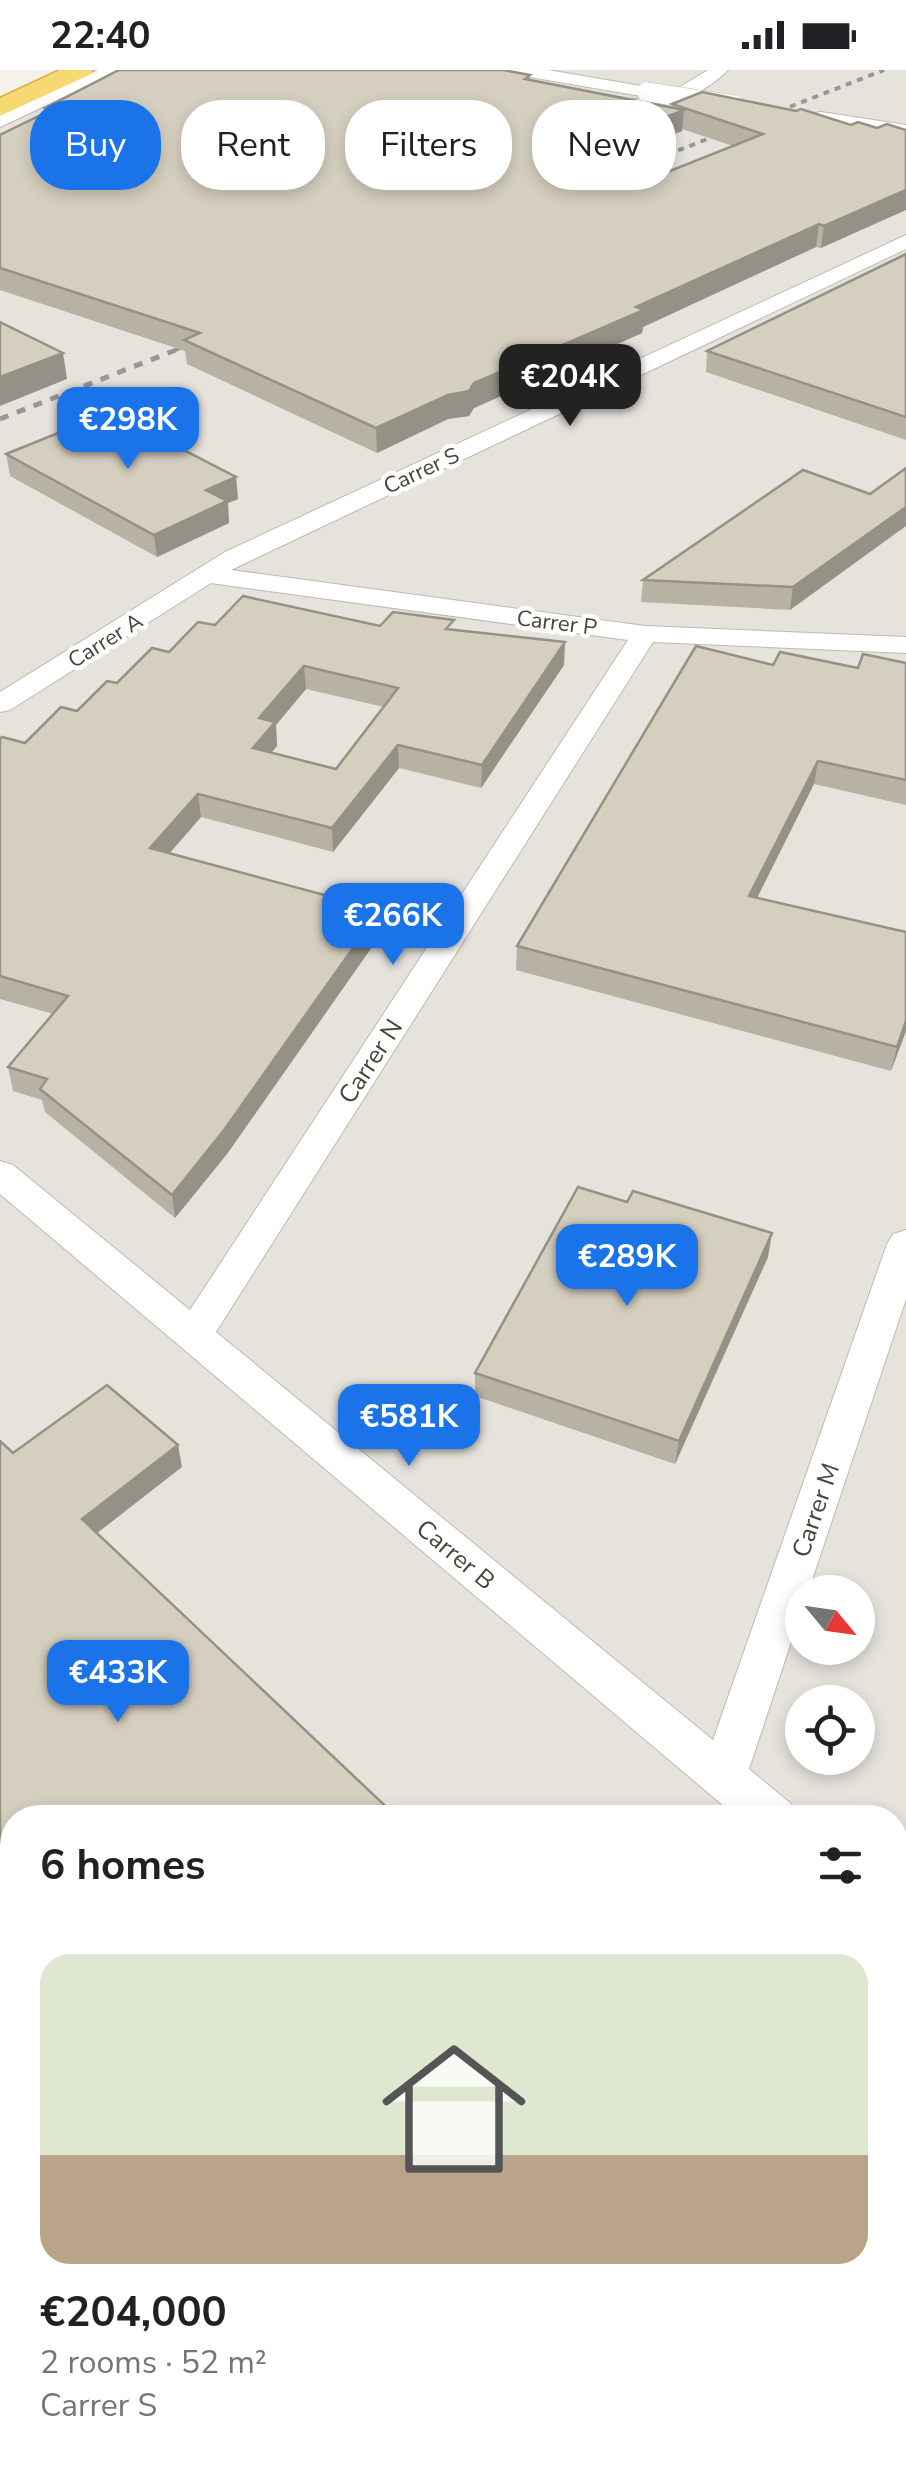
<!DOCTYPE html>
<html lang="en">
<head>
<meta charset="utf-8">
<style>
  :root { --surface:#fff; --page:#f6f6f6; --text:#202124; --muted:#757577; --line:#e0e0e0; --accent:#1a73e8 }
  body { margin:0; font-family:"Nunito Sans",sans-serif; background:var(--page); color:var(--text); height:100vh; display:flex; flex-direction:column; font-size:38px; white-space:nowrap }
  * { box-sizing:border-box; margin:0 }
  p { font-size:32px; color:var(--muted) }
  .icon { flex:none; width:55px; height:55px; fill:none; stroke:currentColor; stroke-width:2; stroke-linecap:round; stroke-linejoin:round }
  .map { position:relative; flex:1; overflow:hidden }
  .details { position:absolute; left:0px; top:1735px; width:908px; height:672px; display:flex; flex-direction:column; background:var(--surface); border-radius:40px 40px 0 0; box-shadow:0 5px 15px #0003 }
  .details>* { flex:none }
  .hud { position:absolute; left:30px; top:30px; width:848px; height:90px; display:flex; gap:20px }
  .needle { width:65px; rotate:119deg }
  .tools { position:absolute; left:785px; top:1505px; display:grid; gap:20px }
  .tools a { display:grid; place-items:center; width:90px; height:90px; border-radius:50%; background:var(--surface); box-shadow:0 5px 15px #0003; font-size:50px }
  .price { position:absolute; translate:-50% -85px; padding:0 22px; border-radius:20px; background:var(--accent); color:#fff; font-size:32px; line-height:65px; filter:drop-shadow(0 2px 5px #0008) }
  .price::after { content:''; position:absolute; left:50%; top:60px; width:30px; height:22px; margin-left:-15px; background:inherit; clip-path:polygon(0 0,100% 0,50% 100%) }
  .price.current { background:#222; color:#fff }
  ul { padding:0; list-style:none }
  li { display:grid; align-content:center; gap:20px; height:530px; padding:0 40px }
  li+li { border-top:2px solid var(--line) }
  li span { display:grid; place-items:center; height:310px; border-radius:30px; color:#555 }
  li>.icon { margin-inline-start:auto }
  span .icon { width:180px; height:180px; fill:#fffc; stroke-width:1 }
  li b { font-size:42px }
  h2 { display:flex; justify-content:space-between; align-items:center; height:120px; padding:0 40px; font-size:42px }
  .tag { padding:0 35px; border-radius:40px; background:var(--surface); box-shadow:0 5px 15px #0003; font-size:35px; line-height:90px }
  .tag.current { background:var(--accent); color:#fff }
  .status { display:flex; justify-content:space-between; align-items:center; height:70px; padding:0 50px; background:var(--surface); direction:ltr }
  .status svg { height:28px; fill:currentColor }
  .map>svg:first-child { display:block }
  .industrial { fill:#e6e3dd; fill-rule:evenodd }
  .lines { fill:none; stroke-linecap:round; stroke-linejoin:round }
  .minor-casing { stroke:#bfbaac; stroke-width:2 }
  .highway-casing { stroke:#d6af40; stroke-width:3 }
  .minor { fill:#fff; fill-rule:evenodd }
  .highway { fill:#f7d971; fill-rule:evenodd }
  .rail-far1 { stroke:#979797; stroke-width:4; stroke-dasharray:6 6; stroke-linecap:butt }
  .rail { stroke:#979797; stroke-width:5; stroke-dasharray:9 9; stroke-linecap:butt }
  .minor-bridge-casing { stroke:#bfbaac; stroke-width:20; stroke-linecap:butt }
  .minor-bridge { stroke:#fff; stroke-width:19 }
  .wall { fill:#b7b2a4; fill-rule:evenodd }
  .shaded-wall { fill:#959186 }
  .building { fill:#d5cfbf; stroke:#959186; stroke-width:2.5; fill-rule:evenodd }
  .labels { text-anchor:middle; stroke-width:9; stroke-linejoin:round; paint-order:stroke }
  .far-street-label { font-size:22px; fill:#474338; stroke:#fff }
  .street-label { font-size:25px; fill:#474338; stroke:#fff }
</style>
</head>
<body>
<div class="status"><b>22:40</b><svg viewBox="0 0 49 12"><path d="M0 12V9h3v3zM5 12V6h3v6zM10 12V3h3v9zM15 12V0h3v12zM26 1h20v11H26zM47 4h2v5h-2z"/></svg></div>
<div class="map">
<svg width="906" height="2406" viewBox="0 0 906 2406">
  <rect width="100%" height="100%" fill="#f4f2e9"/>
  <path class="industrial" d="M92 0H906V2406H0V44ZM802 1522H858V1578H802ZM802 1632H858V1688H802ZM12 1748H895V2395H12Z"/>
  <g class="lines">
    <g class="minor-casing">
      <g id="minor">
        <path d="M98 0H121L0 57V45Z"/>
        <path d="M509 0H548L647 17 656 22 647 27 518 5Z"/>
        <path d="M708 0H728C705 24 637 60 606 36L615 31 665 26Z"/>
        <path d="M821 42 906 55V65L815 51V43Z"/>
        <path d="M906 165V179L231 500 645 556 906 567V583L653 572 216 1262 713 1670 887 1174 893 1164 906 1160V1229L808 1522H802V1539L749 1699 790 1733 796 1748H738L0 1124V1091L13 1095 190 1240 628 570 211 513 10 640 0 642V622L225 482Z"/>
        <path d="M895 1828 906 1832V1883L895 1879Z"/>
        <path d="M906 2018V2079L895 2084V2023Z"/>
        <path d="M590 2395H652L647 2406H585Z"/>
      </g>
    </g>
    <g class="highway-casing">
      <path id="highway" d="M60 0H93L89 5 0 46V28Z"/>
    </g>
    <use href="#minor" class="minor"/>
    <use href="#highway" class="highway"/>
    <g class="rail-far1">
      <path d="M600 111 884 0"/>
      <path d="M175 280 205 268"/>
    </g>
    <path class="rail" d="M0 349 181 278"/>
    <g class="minor-bridge-casing">
      <path id="minor-bridge" d="M647 22 734 35"/>
    </g>
    <use href="#minor-bridge" class="minor-bridge"/>
  </g>
  <g class="wall">
    <path d="M530 5V10L672 37V34L851 55 821 178 816 177 643 257 642 263 474 338 469 346 448 349 377 383 187 294 185 281 0 220V65L45 43V38ZM682 59 733 76 650 109 603 92 682 61Z"/>
    <path d="M906 184V370L706 302 707 281Z"/>
    <path d="M6 384 236 407 238 429 228 433 229 453 157 487 10 406Z"/>
    <path d="M870 424 790 540 641 532 643 510Z"/>
    <path d="M215 555 380 556 454 560 564 595 481 718 399 698 333 782 201 747 169 784 380 840 381 864 227 1084 175 1148 45 1042 42 1030 13 1021 8 997 53 944 0 929V669L25 673 77 641 117 613ZM306 619 384 637 336 699 271 683 277 676 276 655Z"/>
    <path d="M906 593V735L814 714 757 828 906 961 891 1001 516 900 517 876 773 595 858 598Z"/>
    <path d="M768 1187 675 1394 475 1326V1303Z"/>
  </g>
  <g class="shaded-wall">
    <path d="M684 40 682 61 574 104 575 82Z"/>
    <path d="M906 120V140L821 178 824 156Z"/>
    <path d="M819 154 816 177 643 257 642 263 474 338 469 346 448 349 377 383 376 358Z"/>
    <path d="M63 283 67 309 0 336V307Z"/>
    <path d="M236 407 238 429 228 433 229 453 157 487 154 465 206 420Z"/>
    <path d="M906 437V456L790 540 793 517Z"/>
    <path d="M565 572 564 595 481 718 482 695Z"/>
    <path d="M304 596 306 619 276 655 277 676 255 702 253 678 259 648Z"/>
    <path d="M398 675 399 698 333 782 332 758Z"/>
    <path d="M818 691 814 714 746 850 749 826Z"/>
    <path d="M198 724 201 747 153 802 150 778Z"/>
    <path d="M380 840 381 864 227 1084 175 1148 172 1125Z"/>
    <path d="M906 951V961L891 1001 897 977Z"/>
    <path d="M772 1163 768 1187 675 1394 679 1371Z"/>
    <path d="M178 1375 182 1397 87 1471 82 1449Z"/>
    <path d="M276 2395H290L280 2406H265Z"/>
  </g>
  <g class="building">
    <path d="M119 0H503L530 5 525 9 684 40 575 82 650 109 763 64 672 34 702 22 796 41 801 39 851 55 858 52 877 58 887 54 906 60V120L824 156 819 154 636 237 644 240 474 313 469 321 448 325 376 358 184 270 200 263 0 198V65L51 40 45 38Z"/>
    <path d="M906 184V347L707 281Z"/>
    <path d="M0 252 63 283 0 307Z"/>
    <path d="M110 342 236 407 206 420 227 431 154 465 6 384Z"/>
    <path d="M906 398V437L793 517 643 510 803 400 870 424Z"/>
    <path d="M243 526 380 556 393 542 454 550 446 559 565 572 482 695 398 675 332 758 198 724 150 778 380 840 224 1060 172 1125 40 1019 47 1009 8 997 68 926 0 906V669L2 667 25 673 61 637 77 641 107 611 117 613 152 578 169 582 198 552 215 555ZM304 596 398 618 336 699 253 678 275 652 259 648Z"/>
    <path d="M696 576 773 595 780 582 858 598 863 584 906 593V710L818 691 749 826 906 862V951L897 977 517 876Z"/>
    <path d="M578 1117 627 1132 633 1121 772 1163 679 1371 475 1303Z"/>
    <path d="M107 1315 178 1375 82 1449 398 1748H12V2395H276L265 2406H0V1371L13 1383Z"/>
  </g>
  <g class="labels">
    <g class="far-street-label">
      <text transform="translate(421 400) rotate(-25)" y="8">Carrer S</text>
      <text transform="translate(557 552) rotate(7)" y="8">Carrer P</text>
      <text transform="translate(105 570) rotate(-32)" y="8">Carrer A</text>
    </g>
    <g class="street-label">
      <text transform="translate(370 991) rotate(-57)" y="9">Carrer N</text>
      <text transform="translate(815 1440) rotate(-71)" y="9">Carrer M</text>
      <text transform="translate(456 1484) rotate(40)" y="9">Carrer B</text>
    </g>
  </g>
</svg>
<div class="tools">
<a><svg class="needle" viewBox="-14 -14 28 28"><path d="M0-13l5 13h-10z" fill="#e53935"/><path d="M0 13l5-13h-10z" fill="#757577"/></svg></a>
<a><svg class="icon" aria-label="locate" viewBox="0 0 24 24"><circle cx="12" cy="12" r="6"/><path d="M12 2v4M12 18v4M2 12h4M18 12h4"/></svg></a>
</div>
<b class="price current" style="left:570px;top:359px">€204K</b>
<b class="price" style="left:128px;top:402px">€298K</b>
<b class="price" style="left:393px;top:898px">€266K</b>
<b class="price" style="left:627px;top:1239px">€289K</b>
<b class="price" style="left:409px;top:1399px">€581K</b>
<b class="price" style="left:118px;top:1655px">€433K</b>
<div class="hud">
<a class="tag current">Buy</a>
<a class="tag">Rent</a>
<a class="tag">Filters</a>
<a class="tag">New</a>
</div>
<section class="details">
<h2>6 homes<svg class="icon" aria-label="filters" viewBox="0 0 24 24"><path d="M4 7h16M4 17h16"/><circle cx="9" cy="7" r="2"/><circle cx="15" cy="17" r="2"/></svg></h2>
<ul>
<li><span style="background:linear-gradient(#dfe7d0 65%,#b9a48a 0)"><svg class="icon" aria-label="home" viewBox="0 0 24 24"><path d="M3 11l9-7 9 7M6 9v11h12V9"/></svg></span><div><b>€204,000</b><p>2 rooms · 52 m²</p><p>Carrer S</p></div></li>
</ul>
</section>
</div>
</body>
</html>
